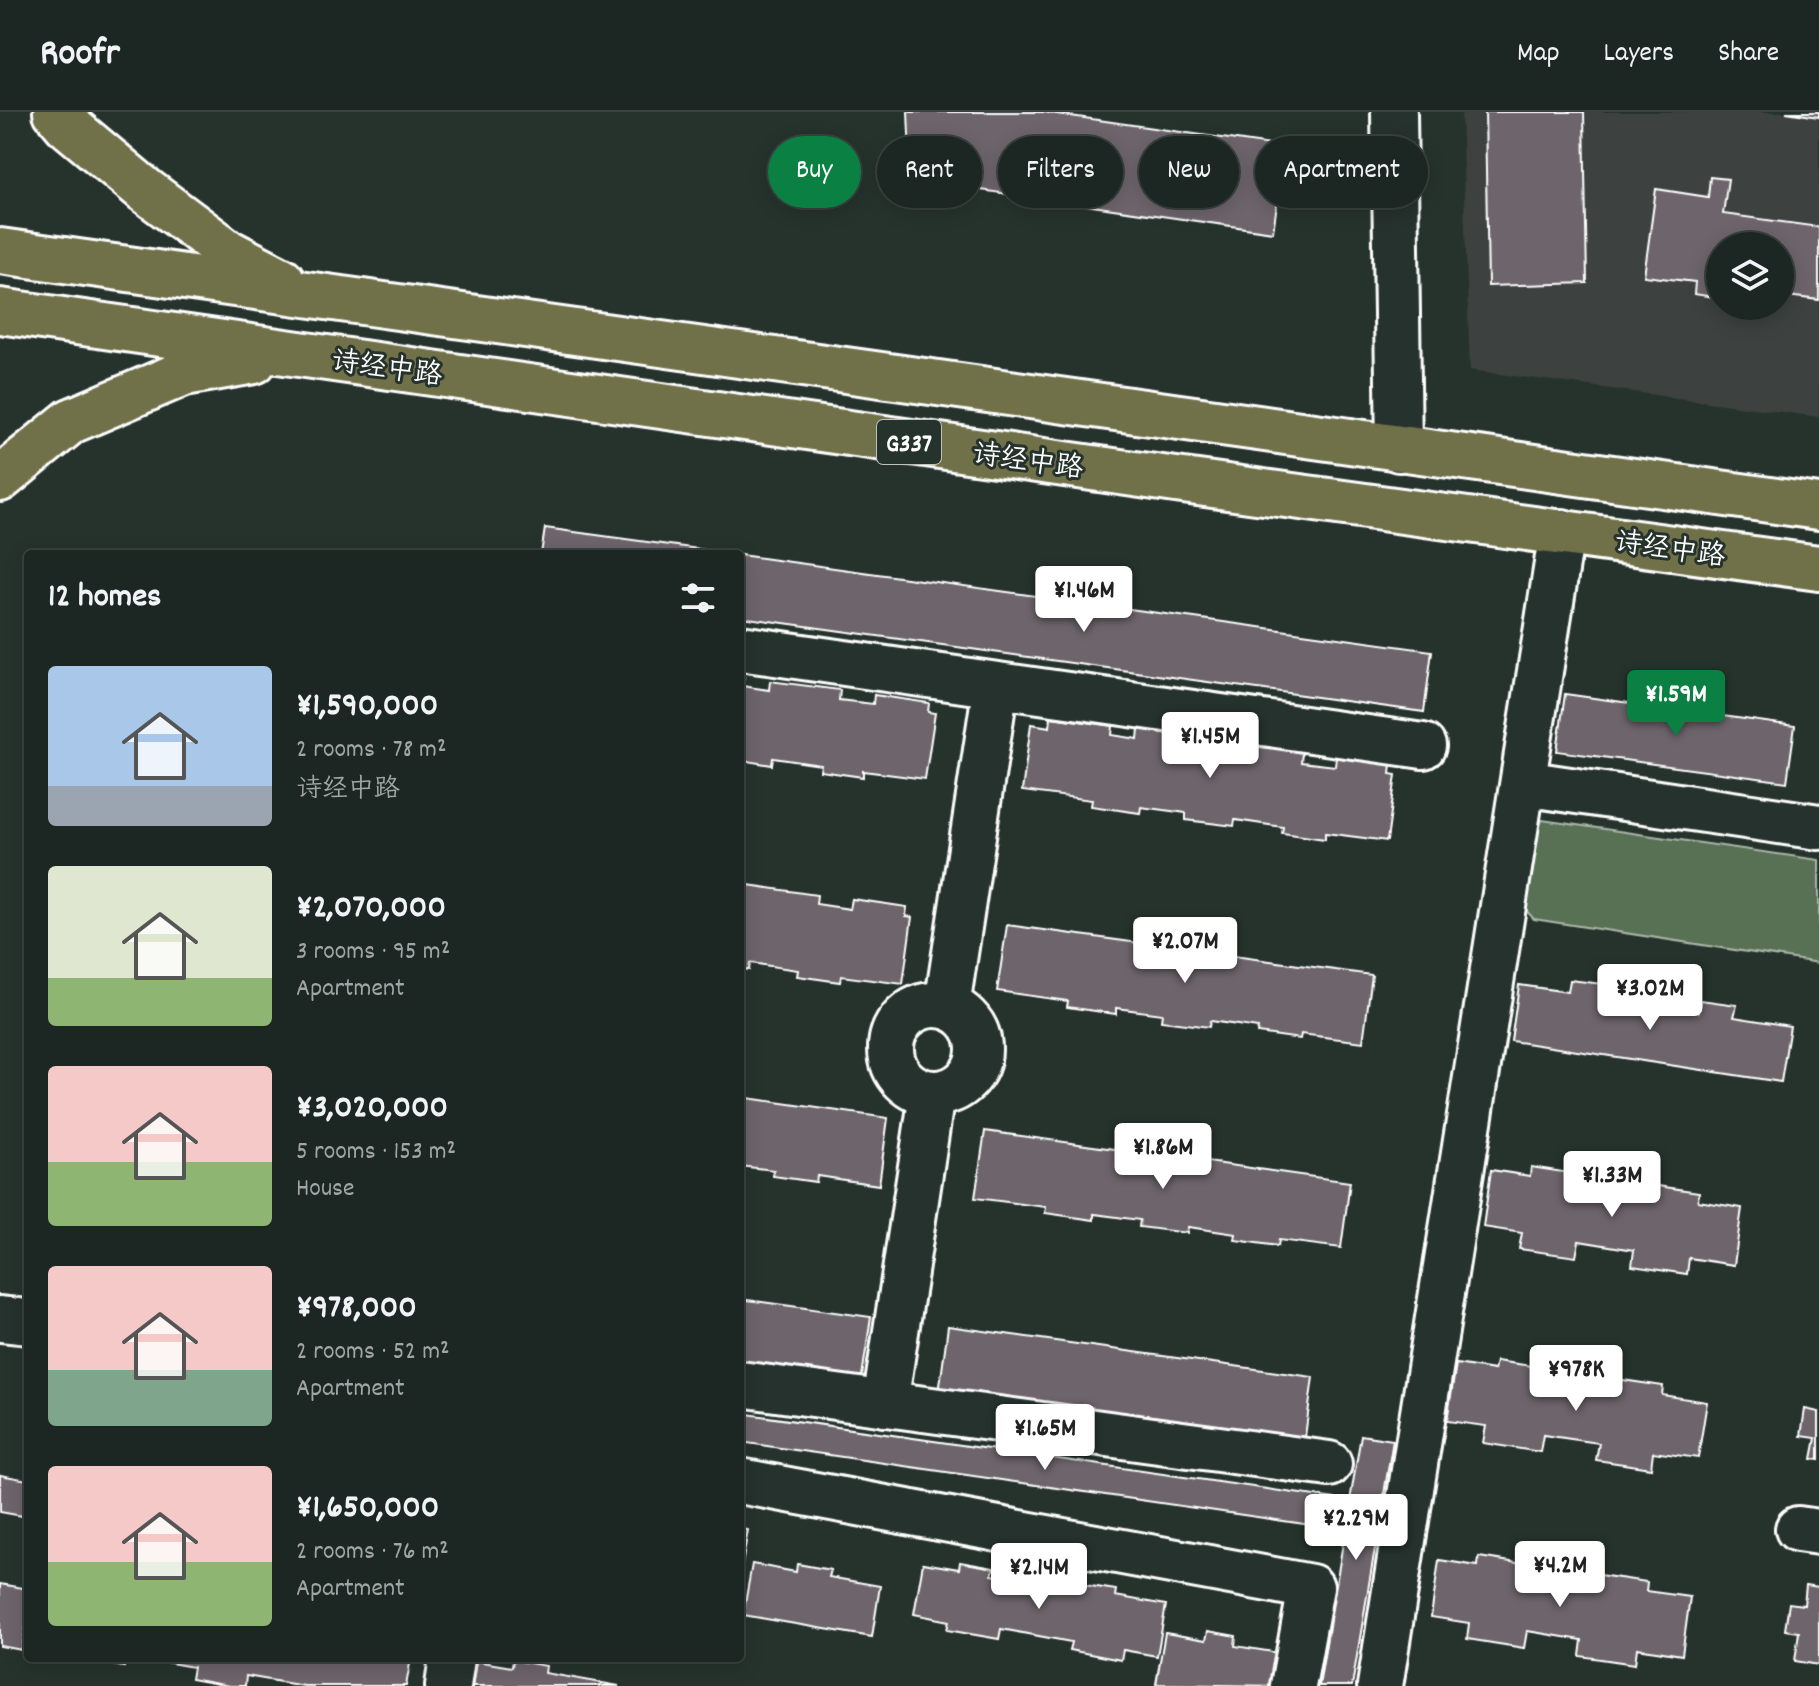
<!DOCTYPE html>
<html lang="en">
<head>
<meta charset="utf-8">
<style>
  :root { --surface:#1c2622; --page:#252e2a; --text:#f1f3f6; --muted:#a0a5a5; --line:#3a4340; --accent:#0b8043 }
  body { margin:0; font-family:Dekko,"LXGW WenKai TC",sans-serif; background:var(--page); color:var(--text); height:100vh; display:flex; flex-direction:column; font-size:30px; white-space:nowrap }
  * { box-sizing:border-box; margin:0 }
  p { font-size:26px; color:var(--muted) }
  .icon { flex:none; width:44px; height:44px; fill:none; stroke:currentColor; stroke-width:2; stroke-linecap:round; stroke-linejoin:round }
  .map { position:relative; flex:1; overflow:hidden }
  .sheet { position:absolute; left:24px; top:438px; width:720px; height:1112px; display:flex; flex-direction:column; background:var(--surface); border-radius:8px; box-shadow:0 4px 20px #0003,0 0 0 2px var(--line) }
  .sheet>* { flex:none }
  .guide { position:absolute; left:768px; top:24px; width:760px; height:72px; display:flex; gap:16px }
  .tools { position:absolute; left:1706px; top:120px; display:grid; gap:16px }
  .tools a { display:grid; place-items:center; width:88px; height:88px; border-radius:50%; background:var(--surface); box-shadow:0 4px 20px #0003,0 0 0 2px var(--line); font-size:40px }
  .price { position:absolute; translate:-50% -68px; padding:0 18px; border-radius:8px; background:#fff; color:#222; font-size:26px; line-height:52px; filter:drop-shadow(0 2px 4px #0008) }
  .price::after { content:''; position:absolute; left:50%; top:48px; width:24px; height:18px; margin-left:-12px; background:inherit; clip-path:polygon(0 0,100% 0,50% 100%) }
  .price.current { background:var(--accent); color:#fff }
  ul { padding:0; list-style:none }
  li { display:flex; align-items:center; gap:24px; height:200px; padding:0 24px }
  li span { display:grid; place-items:center; flex:none; width:224px; height:160px; border-radius:8px; color:#555 }
  li>.icon { margin-inline-start:auto }
  span .icon { width:96px; height:96px; fill:#fffc; stroke-width:1 }
  li b { font-size:34px }
  h2 { display:flex; justify-content:space-between; align-items:center; height:96px; padding:0 24px; font-size:34px }
  .pill { padding:0 28px; border-radius:36px; background:var(--surface); box-shadow:0 4px 20px #0003,0 0 0 2px var(--line); font-size:28px; line-height:72px }
  .pill.current { background:var(--accent); color:#fff }
  header { display:flex; align-items:center; gap:48px; box-sizing:border-box; height:112px; padding:0 40px; background:var(--surface); border-bottom:2px solid var(--line) }
  header strong { font-size:38px }
  nav { display:flex; gap:44px; margin-inline-start:auto; font-size:28px }
  .map>svg:first-child { display:block }
  .built { fill:#3c4240; fill-rule:evenodd }
  .green { fill:#596f53; stroke:#acb7a9; stroke-width:2 }
  .building { fill:#6e656c; stroke:#fff; stroke-width:2 }
  .lines { fill:none; stroke-linecap:round; stroke-linejoin:round }
  .minor-casing { stroke:#fff; stroke-width:50 }
  .highway-casing { stroke:#fff; stroke-width:50 }
  .minor { stroke:#26332d; stroke-width:44 }
  .highway { stroke:#70704a; stroke-width:44 }
  .labels { text-anchor:middle; stroke-width:6; stroke-linejoin:round; paint-order:stroke }
  .shield { fill:#26332d; stroke:#bec2c0; stroke-width:2 }
  .shield-label { font-size:26px; font-weight:bold; fill:#fff }
  .street-label { font-size:28px; fill:#fff; stroke:#26332d }
</style>
</head>
<body>
<header>
<strong>Roofr</strong>
<nav><a>Map</a><a>Layers</a><a>Share</a></nav>
</header>
<div class="map">
<svg width="1819" height="1574" viewBox="0 0 1819 1574">
  <rect width="100%" height="100%" fill="#26332d"/>
  <filter id="ink" filterUnits="userSpaceOnUse"><feTurbulence type="fractalNoise" baseFrequency=".0125" numOctaves="2"/><feDisplacementMap in="SourceGraphic" scale="16" xChannelSelector="R" yChannelSelector="G"/><feConvolveMatrix kernelMatrix="1 2 1 2 8 2 1 2 1" color-interpolation-filters="sRGB"/></filter>
  <g filter="url(#ink)">
    <path class="built" d="M1461 0H1819V305L1470 258ZM1720 134H1780V194H1720Z"/>
    <path class="green" d="M1542 708 1819 748V851L1534 807 1523 795 1524 761Z"/>
    <g class="building">
      <path d="M908 0H1043L1285 35 1273 120 911 68Z"/>
      <path d="M1485 0H1584L1587 171 1488 174Z"/>
      <path d="M1786 0H1819V5Z"/>
      <path d="M1710 65 1728 67 1723 102 1819 115V188L1780 183V134H1720V186L1694 182 1695 170 1644 164 1656 77 1708 85Z"/>
      <path d="M545 416 735 442H541Z"/>
      <path d="M740 443 1432 539 1424 600 740 505Z"/>
      <path d="M740 564 744 565 742 574 769 578 770 569 840 578 839 588 873 592 874 583 929 591 928 600 935 601 925 667 863 659V665L820 659 821 653 773 646 772 653 740 648Z"/>
      <path d="M1565 582 1795 614 1787 670 1557 639Z"/>
      <path d="M1051 605 1113 614 1112 623 1138 627 1139 617 1206 627 1204 636 1231 639 1232 630 1302 640 1301 650 1335 654 1336 645 1391 652 1390 662 1396 663 1387 729 1325 721V727L1282 721 1283 715 1235 708 1234 714 1186 708V701L1141 695 1140 701 1091 694 1092 688 1022 679 1031 612 1050 615Z"/>
      <path d="M748 773 817 783 816 792 850 797 852 787 907 795 906 804 912 805 903 872 841 864 840 870 797 864 798 858 750 851 749 858 740 856V782L746 783Z"/>
      <path d="M1007 813 1372 863 1363 930 1301 922 1300 927 1257 921 1258 916 1210 909 1209 915 1161 909 1162 902 1116 896V902L1067 895 1068 889 997 879Z"/>
      <path d="M1570 868 1603 872 1601 885 1699 900 1701 888 1737 893 1734 905 1790 914 1781 970 1511 929 1519 873 1568 880Z"/>
      <path d="M740 985 888 1006 879 1073 817 1064 816 1070 773 1064 774 1058 740 1054Z"/>
      <path d="M985 1019 1350 1070 1341 1136 1279 1128 1278 1134 1235 1128 1236 1122 1188 1115 1187 1121 1139 1115 1140 1108 1094 1102V1108L1045 1101 1046 1095 975 1086Z"/>
      <path d="M1531 1055 1589 1064 1587 1072 1643 1081 1644 1072 1699 1080 1698 1089 1742 1096 1734 1153 1689 1146 1687 1162 1632 1154 1634 1138 1579 1129 1576 1145 1519 1137 1522 1121 1483 1115 1491 1058 1530 1064Z"/>
      <path d="M740 1187 871 1205 861 1271 740 1254Z"/>
      <path d="M948 1214 1313 1265 1304 1332 939 1281Z"/>
      <path d="M1496 1249 1553 1257 1552 1266 1607 1275 1609 1266 1663 1274 1662 1283 1707 1290 1698 1346 1653 1340 1651 1356 1596 1348 1599 1331 1543 1323 1540 1340 1483 1331 1486 1314 1447 1309 1456 1252 1494 1258Z"/>
      <path d="M1805 1297 1819 1300V1348L1812 1347 1816 1326 1801 1324Z"/>
      <path d="M740 1301 1350 1389 1346 1418 740 1330Z"/>
      <path d="M1361 1323 1393 1328 1352 1574H1319Z"/>
      <path d="M0 1363 28 1368V1405L0 1400Z"/>
      <path d="M740 1417 748 1418 740 1465Z"/>
      <path d="M1479 1445 1536 1454 1535 1463 1591 1471 1592 1462 1647 1470 1646 1479 1690 1485 1682 1543 1637 1536 1635 1552 1580 1544 1582 1528 1527 1519 1524 1536 1467 1527 1469 1511 1431 1505 1439 1448 1478 1454Z"/>
      <path d="M960 1450 994 1456 992 1463 1083 1479 1084 1473 1116 1478 1115 1484 1166 1493 1157 1544 1123 1538 1121 1548 1069 1538 1071 1530 1001 1517 999 1527 947 1518 949 1509 914 1502 923 1451 959 1457Z"/>
      <path d="M752 1452 796 1460 797 1452 831 1458 829 1465 880 1474 872 1525 743 1503Z"/>
      <path d="M0 1472 28 1477V1502L22 1538 0 1534Z"/>
      <path d="M1806 1473 1819 1475V1553L1795 1549 1799 1520 1785 1518 1789 1491 1804 1493Z"/>
      <path d="M1208 1519 1236 1524 1235 1534 1285 1542 1279 1574 1156 1572 1165 1521 1206 1528Z"/>
      <path d="M74 1546H125L124 1555Z"/>
      <path d="M143 1546H411L406 1574H304L246 1564 245 1574H229L191 1567 193 1555Z"/>
      <path d="M513 1548 546 1554 545 1561 619 1574H472L476 1549 512 1555Z"/>
    </g>
    <g class="lines">
      <g class="minor-casing">
        <g id="minor">
          <path d="M1394 0 1399 337"/>
          <path d="M740 536 1423 634"/>
          <path d="M1523 671 1819 715"/>
          <circle cx="935" cy="937" r="44"/>
          <path d="M947 894 996 573"/>
          <path d="M0 1207 28 1210"/>
          <path d="M740 1272 1329 1352"/>
          <path d="M885 1292 932 982"/>
          <path d="M740 1369 1311 1475 1293 1574"/>
          <path d="M1798 1417 1819 1420"/>
          <path d="M448 1574 452 1546"/>
          <path d="M1380 1574 1562 420"/>
        </g>
      </g>
      <g class="highway-casing">
        <g id="highway">
          <path d="M56 0 66 12 145 78 228 140 282 168"/>
          <path d="M0 139 1819 395"/>
          <path d="M0 199 1176 368 1819 456"/>
          <path d="M0 367 71 309 184 261 254 249"/>
        </g>
      </g>
      <use href="#minor" class="minor"/>
      <use href="#highway" class="highway"/>
    </g>
  </g>
  <g class="labels">
    <rect class="shield" x="877" y="308" width="64" height="44" rx="6"/>
    <g class="shield-label">
      <text x="909" y="339">G337</text>
    </g>
    <g class="street-label">
      <text transform="translate(387 254) rotate(8)" y="10">诗经中路</text>
      <text transform="translate(1028 347) rotate(8)" y="10">诗经中路</text>
      <text transform="translate(1670 435) rotate(8)" y="10">诗经中路</text>
    </g>
  </g>
</svg>
<div class="tools">
<a><svg class="icon" aria-label="layers" viewBox="0 0 24 24"><path d="M12 4l9 5-9 5-9-5zM3 14l9 5 9-5"/></svg></a>
</div>
<b class="price" style="left:1084px;top:522px">¥1.46M</b>
<b class="price current" style="left:1676px;top:626px">¥1.59M</b>
<b class="price" style="left:1210px;top:668px">¥1.45M</b>
<b class="price" style="left:1185px;top:873px">¥2.07M</b>
<b class="price" style="left:1650px;top:920px">¥3.02M</b>
<b class="price" style="left:1163px;top:1079px">¥1.86M</b>
<b class="price" style="left:1612px;top:1107px">¥1.33M</b>
<b class="price" style="left:1576px;top:1301px">¥978K</b>
<b class="price" style="left:1045px;top:1360px">¥1.65M</b>
<b class="price" style="left:1356px;top:1450px">¥2.29M</b>
<b class="price" style="left:1560px;top:1497px">¥4.2M</b>
<b class="price" style="left:1039px;top:1499px">¥2.14M</b>
<div class="guide">
<a class="pill current">Buy</a>
<a class="pill">Rent</a>
<a class="pill">Filters</a>
<a class="pill">New</a>
<a class="pill">Apartment</a>
</div>
<section class="sheet">
<h2>12 homes<svg class="icon" aria-label="filters" viewBox="0 0 24 24"><path d="M4 7h16M4 17h16"/><circle cx="9" cy="7" r="2"/><circle cx="15" cy="17" r="2"/></svg></h2>
<ul>
<li><span style="background:linear-gradient(#a9c7e8 75%,#9aa5b1 0)"><svg class="icon" aria-label="home" viewBox="0 0 24 24"><path d="M3 11l9-7 9 7M6 9v11h12V9"/></svg></span><div><b>¥1,590,000</b><p>2 rooms · 78 m²</p><p>诗经中路</p></div></li>
<li><span style="background:linear-gradient(#dfe7d0 70%,#8fb573 0)"><svg class="icon" aria-label="home" viewBox="0 0 24 24"><path d="M3 11l9-7 9 7M6 9v11h12V9"/></svg></span><div><b>¥2,070,000</b><p>3 rooms · 95 m²</p><p>Apartment</p></div></li>
<li><span style="background:linear-gradient(#f6c9c9 60%,#8fb573 0)"><svg class="icon" aria-label="home" viewBox="0 0 24 24"><path d="M3 11l9-7 9 7M6 9v11h12V9"/></svg></span><div><b>¥3,020,000</b><p>5 rooms · 153 m²</p><p>House</p></div></li>
<li><span style="background:linear-gradient(#f6c9c9 65%,#7fa58c 0)"><svg class="icon" aria-label="home" viewBox="0 0 24 24"><path d="M3 11l9-7 9 7M6 9v11h12V9"/></svg></span><div><b>¥978,000</b><p>2 rooms · 52 m²</p><p>Apartment</p></div></li>
<li><span style="background:linear-gradient(#f6c9c9 60%,#8fb573 0)"><svg class="icon" aria-label="home" viewBox="0 0 24 24"><path d="M3 11l9-7 9 7M6 9v11h12V9"/></svg></span><div><b>¥1,650,000</b><p>2 rooms · 76 m²</p><p>Apartment</p></div></li>
</ul>
</section>
</div>
</body>
</html>
